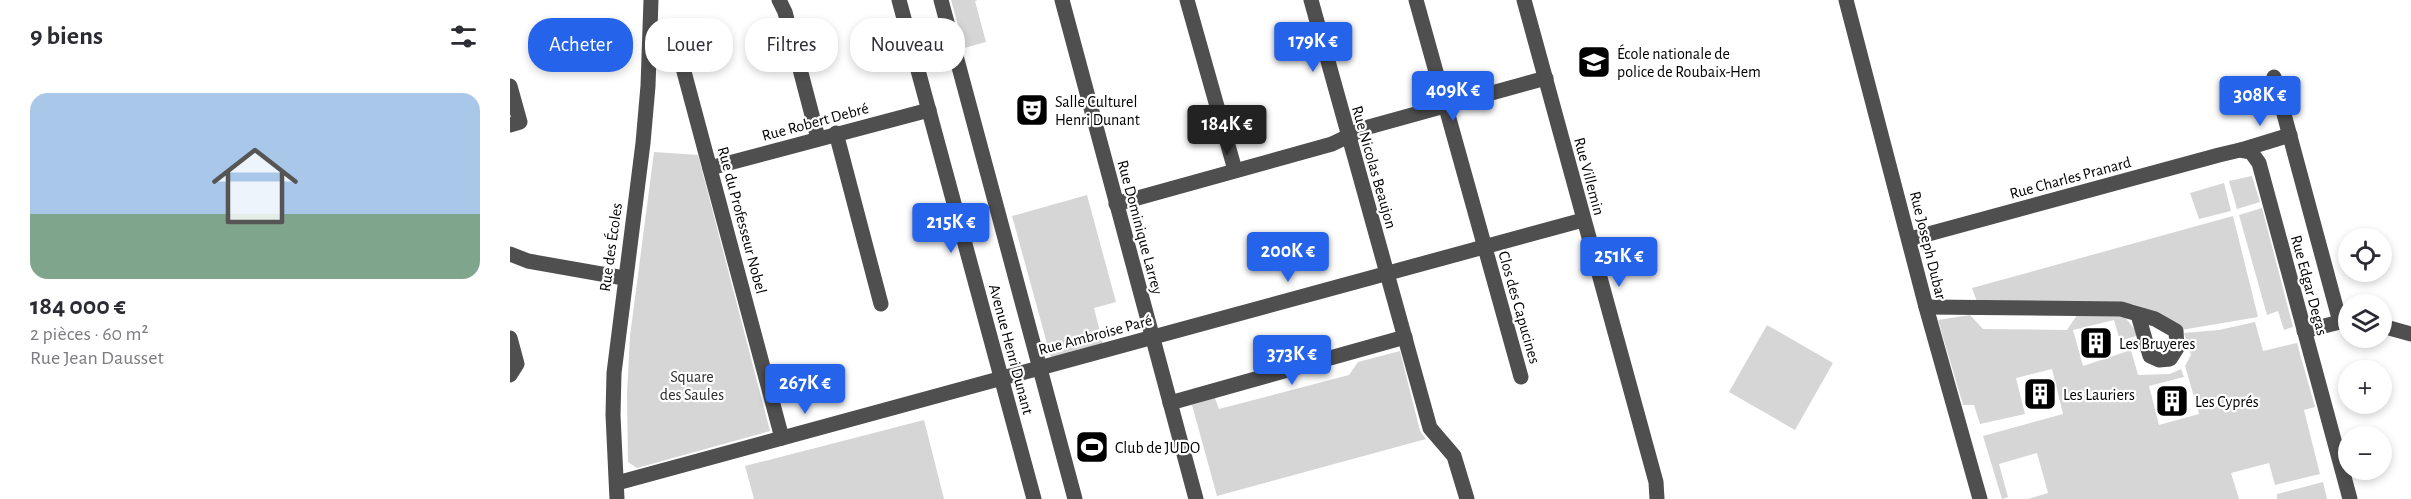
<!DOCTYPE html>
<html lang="fr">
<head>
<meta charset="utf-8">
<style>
  :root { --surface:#fff; --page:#f2f2f3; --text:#2b2b33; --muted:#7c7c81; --line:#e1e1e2; --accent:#2563eb }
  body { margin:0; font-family:"Alegreya Sans",sans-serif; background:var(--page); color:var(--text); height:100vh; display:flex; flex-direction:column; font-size:22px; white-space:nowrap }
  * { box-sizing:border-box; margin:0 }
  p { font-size:20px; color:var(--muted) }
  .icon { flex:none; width:33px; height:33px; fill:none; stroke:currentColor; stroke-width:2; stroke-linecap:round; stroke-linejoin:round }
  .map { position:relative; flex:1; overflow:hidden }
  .panel { display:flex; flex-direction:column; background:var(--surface); width:510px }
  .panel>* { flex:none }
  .banner { position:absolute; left:18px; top:18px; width:570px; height:54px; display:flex; gap:12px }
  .fabs { position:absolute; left:1828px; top:228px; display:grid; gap:12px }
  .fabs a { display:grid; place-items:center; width:54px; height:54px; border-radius:50%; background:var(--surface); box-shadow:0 3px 9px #0003; font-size:30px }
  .price { position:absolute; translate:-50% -51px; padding:0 14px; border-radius:6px; background:var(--accent); color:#fff; font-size:20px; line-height:39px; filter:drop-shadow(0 2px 3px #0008) }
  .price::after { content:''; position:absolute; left:50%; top:36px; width:18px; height:14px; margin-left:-9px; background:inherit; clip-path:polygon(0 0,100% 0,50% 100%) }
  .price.active { background:#222; color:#fff }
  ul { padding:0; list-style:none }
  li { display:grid; align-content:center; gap:12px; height:318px; padding:0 30px }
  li+li { border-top:2px solid var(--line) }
  li span { display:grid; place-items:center; height:186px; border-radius:18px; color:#555 }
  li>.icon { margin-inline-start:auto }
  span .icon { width:108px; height:108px; fill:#fffc; stroke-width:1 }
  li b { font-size:26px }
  h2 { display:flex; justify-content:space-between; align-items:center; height:72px; padding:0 30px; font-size:26px }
  .pill { padding:0 21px; border-radius:24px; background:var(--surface); box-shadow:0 3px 9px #0003; font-size:21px; line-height:54px }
  .pill.active { background:var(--accent); color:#fff }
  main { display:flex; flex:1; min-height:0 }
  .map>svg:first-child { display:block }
  .green { fill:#d6d6d6 }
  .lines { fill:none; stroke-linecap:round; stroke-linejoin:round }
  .minor { stroke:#4f4f4f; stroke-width:15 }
  .labels { text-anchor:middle; stroke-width:4.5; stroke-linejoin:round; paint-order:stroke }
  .poi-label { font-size:16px; fill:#000; stroke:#fff; text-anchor:start }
  .street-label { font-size:16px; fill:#000; stroke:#fff }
  .park-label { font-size:16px; fill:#2d2d2d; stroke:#fff }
</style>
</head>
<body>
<main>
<section class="panel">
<h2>9 biens<svg class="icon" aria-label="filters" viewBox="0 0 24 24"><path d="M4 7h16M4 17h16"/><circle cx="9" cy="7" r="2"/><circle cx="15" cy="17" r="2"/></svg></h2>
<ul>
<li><span style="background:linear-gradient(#a9c7e8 65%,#7fa58c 0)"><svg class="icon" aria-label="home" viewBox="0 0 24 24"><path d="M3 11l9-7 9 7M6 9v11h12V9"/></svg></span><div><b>184 000 €</b><p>2 pièces · 60 m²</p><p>Rue Jean Dausset</p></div></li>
</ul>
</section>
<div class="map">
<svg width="1901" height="499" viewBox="0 0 1901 499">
  <rect width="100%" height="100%" fill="#fff"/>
  <g class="green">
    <path d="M441 0H468L465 1 476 42 454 48Z"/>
    <path d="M144 152 188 155 260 431 127 468 118 462 117 394 120 336Z"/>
    <path d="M1742 176 1750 202 1727 209 1719 181Z"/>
    <path d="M1714 183 1721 211 1689 219 1680 193Z"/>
    <path d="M577 195 606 302 584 308 593 344 541 358 502 216Z"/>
    <path d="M1752 208 1783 327 1774 330 1768 311 1757 315 1729 215Z"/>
    <path d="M1723 216 1748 317 1671 330 1643 311 1623 304 1467 302 1462 288Z"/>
    <path d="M1460 315 1473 329 1557 330 1567 315 1614 316 1629 335 1610 341 1604 320 1563 330 1573 366 1621 350 1628 375 1660 374 1671 369 1674 377 1639 386 1649 425 1689 414 1675 366 1681 355 1674 333 1709 330 1745 322 1753 351 1787 343 1805 407 1794 410 1810 474 1765 485 1759 463 1721 473 1729 499H1518L1538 493 1527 453 1489 464 1498 497 1492 499 1473 436 1553 414 1542 369 1506 378 1515 414 1470 424 1464 405H1453L1428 320Z"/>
    <path d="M1257 325 1323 363 1285 430 1219 392Z"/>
    <path d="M890 351 910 431 916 439 707 496 682 405 705 398 709 409 839 375 848 362Z"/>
    <path d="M414 420 434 499H244L235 466Z"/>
    <path d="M1813 482 1817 499H1767V494Z"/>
  </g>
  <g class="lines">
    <g class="minor">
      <path d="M269 0 275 12 308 138"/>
      <path d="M389 0 524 499"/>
      <path d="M431 0 565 499"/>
      <path d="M552 0 686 499"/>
      <path d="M677 0 725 170"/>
      <path d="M801 0 920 428 944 456 957 499"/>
      <path d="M906 0 1011 377"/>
      <path d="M1014 0 1146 482 1147 499"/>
      <path d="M1336 0 1416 307 1470 499"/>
      <path d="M141 28 160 32 165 38 272 438"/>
      <path d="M1764 77 1830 322"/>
      <path d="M0 86 10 122 0 125"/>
      <path d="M326 133 371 304"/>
      <path d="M1731 150 1780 135"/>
      <path d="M200 168 419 110"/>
      <path d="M606 204 822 144 855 128 1036 78"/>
      <path d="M1400 239 1709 155 1730 150 1741 152 1749 163 1840 499"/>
      <path d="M0 254 18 261 114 278"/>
      <path d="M1416 307 1611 309 1645 319 1666 331 1667 348 1660 359 1649 360 1640 356 1628 315"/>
      <path d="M1872 326 1901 334"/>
      <path d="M1794 331 1838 320"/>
      <path d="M0 338 7 364 0 375"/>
      <path d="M660 403 895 337"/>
      <path d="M107 483 1073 220"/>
      <path d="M107 499 103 415 104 373 133 143 138 86 141 0"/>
    </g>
  </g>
  <defs>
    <g id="university-square" transform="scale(1.725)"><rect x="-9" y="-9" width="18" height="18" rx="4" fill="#000" stroke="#fff"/><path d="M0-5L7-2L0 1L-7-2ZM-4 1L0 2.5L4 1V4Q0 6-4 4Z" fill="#fff"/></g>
    <g id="theatre-square" transform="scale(1.725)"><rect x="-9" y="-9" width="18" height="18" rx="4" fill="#000" stroke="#fff"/><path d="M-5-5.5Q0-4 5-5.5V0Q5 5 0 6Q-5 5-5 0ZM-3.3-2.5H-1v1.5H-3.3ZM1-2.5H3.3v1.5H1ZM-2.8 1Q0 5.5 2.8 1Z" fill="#fff"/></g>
    <g id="building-square" transform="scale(1.725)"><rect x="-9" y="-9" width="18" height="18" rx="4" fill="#000" stroke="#fff"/><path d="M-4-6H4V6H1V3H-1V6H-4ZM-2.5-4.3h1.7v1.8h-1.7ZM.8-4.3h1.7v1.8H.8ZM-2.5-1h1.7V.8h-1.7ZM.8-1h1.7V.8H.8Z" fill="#fff"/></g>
    <g id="stadium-square" transform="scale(1.725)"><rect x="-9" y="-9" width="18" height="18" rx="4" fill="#000" stroke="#fff"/><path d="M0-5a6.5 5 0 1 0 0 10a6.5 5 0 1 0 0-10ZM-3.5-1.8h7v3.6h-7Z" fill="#fff"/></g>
  </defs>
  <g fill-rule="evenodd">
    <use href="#university-square" x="1084" y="62"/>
    <use href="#theatre-square" x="522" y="110"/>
    <use href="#building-square" x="1586" y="343"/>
    <use href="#building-square" x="1530" y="394"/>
    <use href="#building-square" x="1662" y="401"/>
    <use href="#stadium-square" x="582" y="447"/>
  </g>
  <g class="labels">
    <g class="poi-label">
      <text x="1107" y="59">École nationale de<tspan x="1107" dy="18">police de Roubaix-Hem</tspan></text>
      <text x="545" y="107">Salle Culturel<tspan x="545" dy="18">Henri Dunant</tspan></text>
      <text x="1609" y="349">Les Bruyeres</text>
      <text x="1553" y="400">Les Lauriers</text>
      <text x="1685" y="407">Les Cyprés</text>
      <text x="605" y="453">Club de JUDO</text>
    </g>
    <g class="street-label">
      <text transform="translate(305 121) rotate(-15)" y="6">Rue Robert Debré</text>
      <text transform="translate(865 167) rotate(74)" y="6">Rue Nicolas Beaujon</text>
      <text transform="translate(1080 176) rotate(75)" y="6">Rue Villemin</text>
      <text transform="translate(1560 177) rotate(-15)" y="6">Rue Charles Pranard</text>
      <text transform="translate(233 220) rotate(75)" y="6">Rue du Professeur Nobel</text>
      <text transform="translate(631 227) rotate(75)" y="6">Rue Dominique Larrey</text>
      <text transform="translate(1419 245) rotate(76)" y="6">Rue Joseph Dubar</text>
      <text transform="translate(100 247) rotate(-82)" y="6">Rue des Écoles</text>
      <text transform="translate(1800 285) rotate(75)" y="6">Rue Edgar Degas</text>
      <text transform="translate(1010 307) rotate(74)" y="6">Clos des Capucines</text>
      <text transform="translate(585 334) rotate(-15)" y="6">Rue Ambroise Paré</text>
      <text transform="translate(502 349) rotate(75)" y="6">Avenue Henri Dunant</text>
    </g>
    <g class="park-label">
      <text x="182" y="382">Square<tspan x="182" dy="18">des Saules</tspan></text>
    </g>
  </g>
</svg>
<div class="fabs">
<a><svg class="icon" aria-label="locate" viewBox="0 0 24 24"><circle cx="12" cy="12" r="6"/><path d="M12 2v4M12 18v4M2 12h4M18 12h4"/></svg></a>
<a><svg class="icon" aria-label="layers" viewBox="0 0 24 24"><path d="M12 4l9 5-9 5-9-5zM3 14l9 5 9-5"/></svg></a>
<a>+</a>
<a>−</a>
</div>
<b class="price" style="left:803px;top:73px">179K €</b>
<b class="price" style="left:943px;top:122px">409K €</b>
<b class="price" style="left:1750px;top:127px">308K €</b>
<b class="price active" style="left:717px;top:156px">184K €</b>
<b class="price" style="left:441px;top:254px">215K €</b>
<b class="price" style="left:778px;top:283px">200K €</b>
<b class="price" style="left:1109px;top:288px">251K €</b>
<b class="price" style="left:782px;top:386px">373K €</b>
<b class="price" style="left:295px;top:415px">267K €</b>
<div class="banner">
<a class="pill active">Acheter</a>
<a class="pill">Louer</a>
<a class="pill">Filtres</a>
<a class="pill">Nouveau</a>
</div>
</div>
</main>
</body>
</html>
